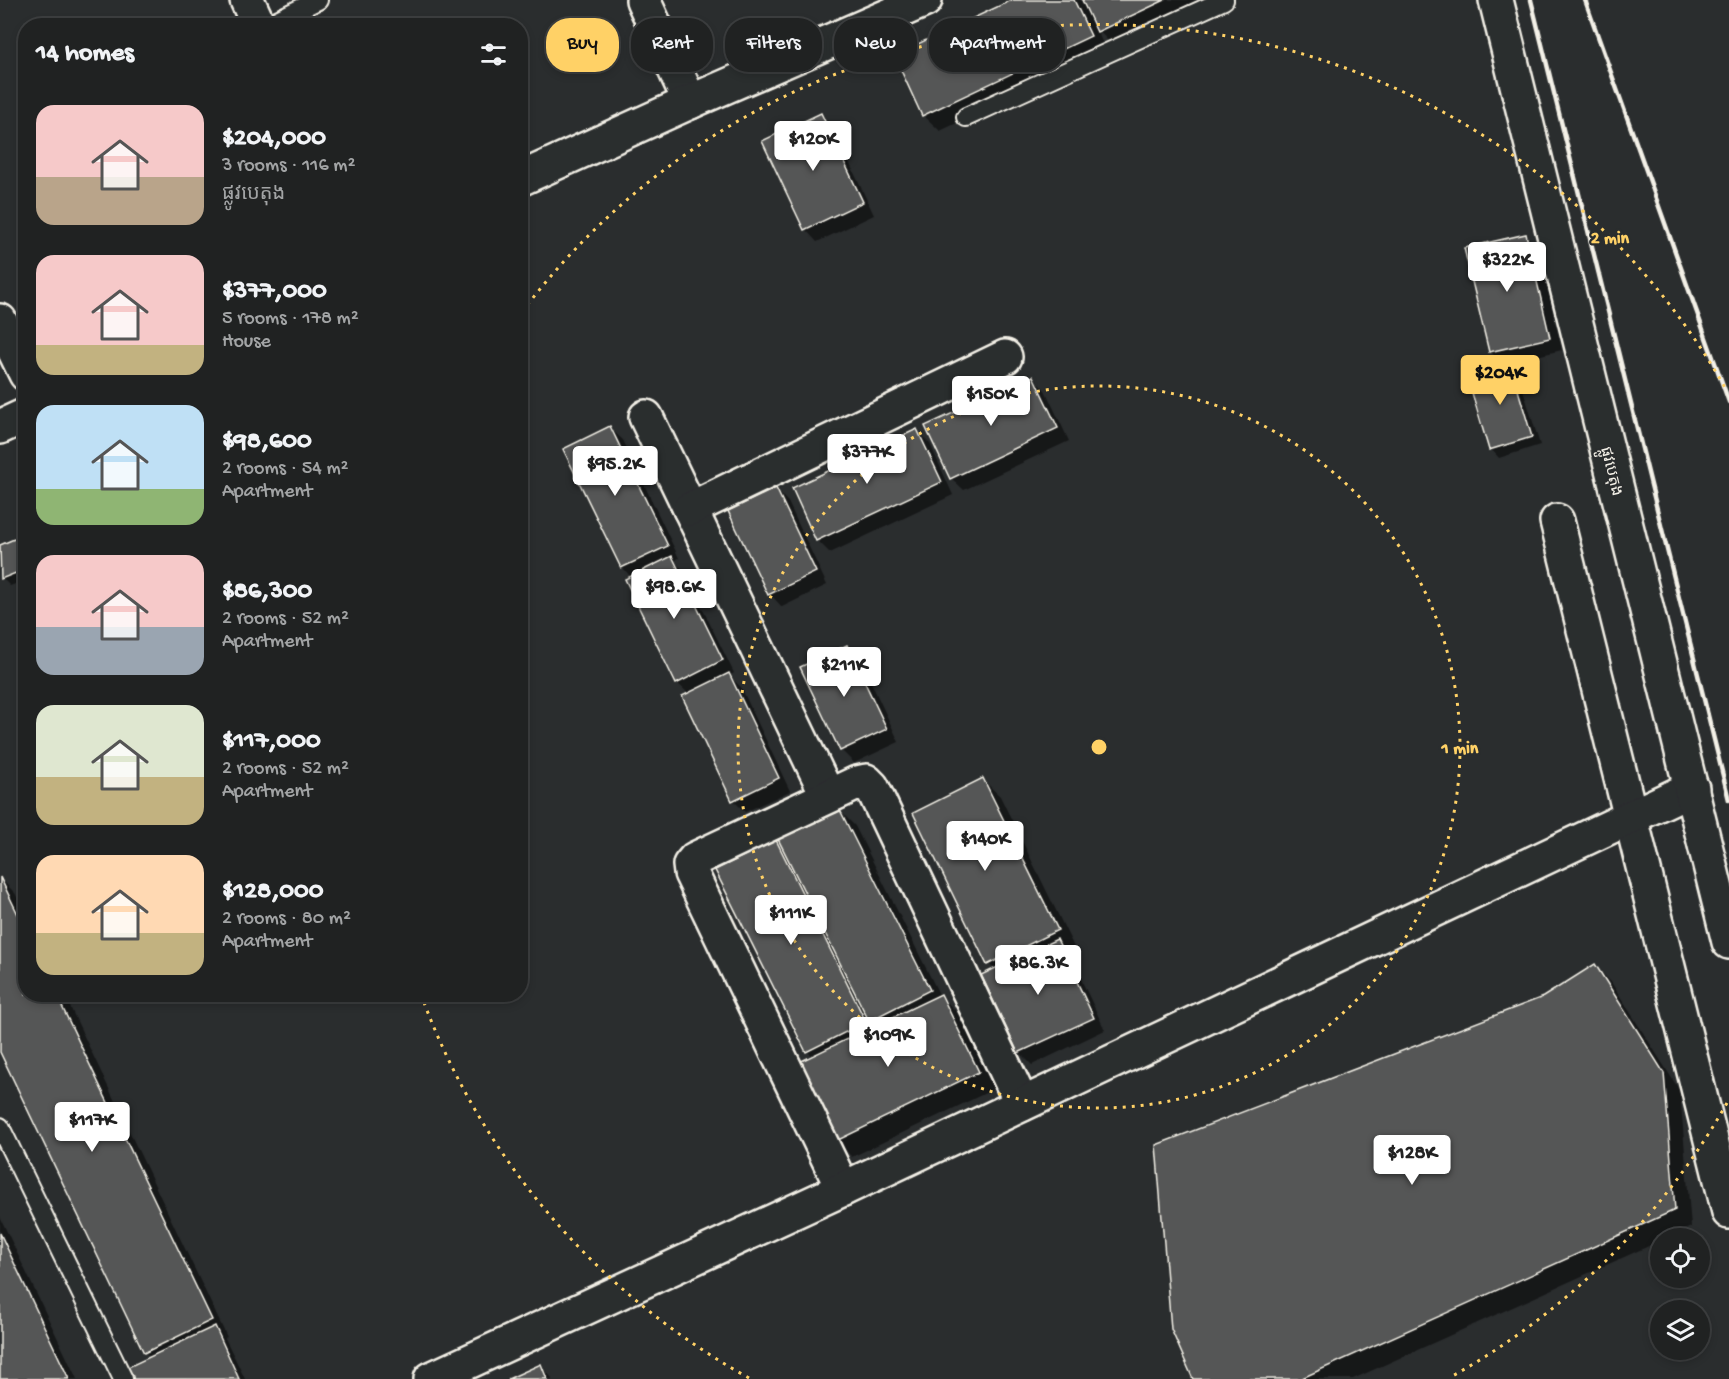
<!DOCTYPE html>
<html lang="en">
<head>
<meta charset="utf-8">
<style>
  :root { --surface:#202222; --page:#2d2f2f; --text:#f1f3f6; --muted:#a2a4a5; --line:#3d3f40; --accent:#ffd166 }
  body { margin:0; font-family:"Gochi Hand","Noto Sans Khmer",sans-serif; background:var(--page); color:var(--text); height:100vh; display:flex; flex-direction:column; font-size:22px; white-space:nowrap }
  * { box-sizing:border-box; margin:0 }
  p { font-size:20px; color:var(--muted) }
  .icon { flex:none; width:33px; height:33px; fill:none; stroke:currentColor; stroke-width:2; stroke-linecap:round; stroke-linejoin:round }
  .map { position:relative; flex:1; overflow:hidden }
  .details { position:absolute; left:18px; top:18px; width:510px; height:984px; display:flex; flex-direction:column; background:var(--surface); border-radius:24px; box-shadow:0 3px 9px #0003,0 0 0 2px var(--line) }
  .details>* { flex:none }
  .top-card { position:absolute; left:546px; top:18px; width:570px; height:54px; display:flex; gap:12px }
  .controls { position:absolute; left:1650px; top:1228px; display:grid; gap:12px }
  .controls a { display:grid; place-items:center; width:60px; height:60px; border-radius:50%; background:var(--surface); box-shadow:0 3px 9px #0003,0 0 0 2px var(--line); font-size:30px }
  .price { position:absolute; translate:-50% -51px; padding:0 14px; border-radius:6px; background:#fff; color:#222; font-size:20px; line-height:39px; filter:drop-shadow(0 2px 3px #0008) }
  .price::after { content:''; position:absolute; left:50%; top:36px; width:18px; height:14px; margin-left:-9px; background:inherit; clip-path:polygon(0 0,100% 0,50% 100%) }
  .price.active { background:var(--accent); color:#111 }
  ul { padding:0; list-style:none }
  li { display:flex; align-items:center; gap:18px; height:150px; padding:0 18px }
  li span { display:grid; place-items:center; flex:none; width:168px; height:120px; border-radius:18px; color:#555 }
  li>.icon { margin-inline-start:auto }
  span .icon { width:72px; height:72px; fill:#fffc; stroke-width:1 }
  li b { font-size:26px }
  h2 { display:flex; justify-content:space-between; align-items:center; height:72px; padding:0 18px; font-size:26px }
  .chip { padding:0 21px; border-radius:24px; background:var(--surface); box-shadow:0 3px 9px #0003,0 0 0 2px var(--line); font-size:21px; line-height:54px }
  .chip.active { background:var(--accent); color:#111 }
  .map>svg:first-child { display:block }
  .shadow { fill:#0007 }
  .building { fill:#555756; stroke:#f4f1e8; stroke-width:1.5 }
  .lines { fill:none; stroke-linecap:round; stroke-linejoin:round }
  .lane-casing { stroke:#f4f1e8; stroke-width:22 }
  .street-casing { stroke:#f4f1e8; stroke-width:38 }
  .secondary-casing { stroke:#f4f1e8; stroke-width:38 }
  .lane { stroke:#2a2d2e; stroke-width:18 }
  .street { stroke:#2a2d2e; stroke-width:33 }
  .secondary { stroke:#2a2d2e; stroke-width:33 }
  .rail { stroke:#f4f1e8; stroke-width:4.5 }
  .ring { fill:none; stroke:#ffd166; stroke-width:3; stroke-dasharray:3 6 }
  .labels { text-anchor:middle; stroke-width:4.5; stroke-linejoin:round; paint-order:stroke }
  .street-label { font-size:16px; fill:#f4f1e8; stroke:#2a2d2e }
  .centre { fill:#ffd166; stroke:#2a2d2e; stroke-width:3 }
  .ring-label { font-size:18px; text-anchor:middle; font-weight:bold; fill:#ffd166; stroke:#2a2d2e; stroke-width:4.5; stroke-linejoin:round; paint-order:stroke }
</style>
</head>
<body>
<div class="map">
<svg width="1729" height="1379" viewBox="0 0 1729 1379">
  <rect width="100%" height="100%" fill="#2a2d2e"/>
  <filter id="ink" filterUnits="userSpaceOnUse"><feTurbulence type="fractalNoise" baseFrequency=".0167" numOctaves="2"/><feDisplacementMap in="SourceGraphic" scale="12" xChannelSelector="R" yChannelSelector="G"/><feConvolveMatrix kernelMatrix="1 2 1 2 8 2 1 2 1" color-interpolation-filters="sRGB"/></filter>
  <g filter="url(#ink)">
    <g class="shadow">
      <path d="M1015 0H1217L1115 48 1096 28 1107 53 940 131 923 115Z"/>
      <path d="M820 115 833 128 874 215 817 242 805 229Z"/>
      <path d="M1525 235 1538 248 1562 350 1508 363 1518 373 1540 445 1499 458 1491 449 1505 366 1490 351Z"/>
      <path d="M1032 378 1045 390 1069 441 964 490 951 478Z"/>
      <path d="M610 428 623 440 679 558 674 561 684 571 734 673 729 676 741 687 790 791 745 812 733 800 689 694 677 683 632 578 622 567Z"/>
      <path d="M917 431 930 444 953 495 830 553 817 540Z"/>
      <path d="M776 490 788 502 827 585 782 607 770 594Z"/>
      <path d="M26 536V580L10 586 2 578 0 573V546Z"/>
      <path d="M847 646 860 659 899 742 854 763 841 750Z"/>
      <path d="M983 780 1000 796 1074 947 1066 951 1069 954 1105 1030 1032 1065 1019 1052 995 970 989 964Z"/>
      <path d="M839 810 855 826 940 996 957 1012 994 1089 852 1157 836 1141 813 1057 807 1051 775 842 787 853Z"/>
      <path d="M0 878 15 893 26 915V994H64L227 1337 225 1338 245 1379H130L151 1358 145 1352 0 1048Z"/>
      <path d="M1595 966 1611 982 1680 1091 1691 1227 1353 1379H1195L1544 998Z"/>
      <path d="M0 1217 77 1379H0Z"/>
      <path d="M541 1366 553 1379H511Z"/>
    </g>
    <g class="building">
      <path d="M1012 0H1074L1091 36 922 116 894 55Z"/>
      <path d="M1082 0H1165L1097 32Z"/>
      <path d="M821 113 863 202 804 230 762 141Z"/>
      <path d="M1526 234 1550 338 1489 352 1464 248Z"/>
      <path d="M1510 363 1532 437 1489 450 1467 376Z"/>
      <path d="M1033 376 1058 428 950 479 925 426Z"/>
      <path d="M610 426 668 546 621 568 563 449Z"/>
      <path d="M917 429 942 482 816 541 792 488Z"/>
      <path d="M776 488 816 572 768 595 728 511Z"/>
      <path d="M26 534V569L1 579 0 545Z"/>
      <path d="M672 556 723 660 676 684 625 579Z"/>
      <path d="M847 645 887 729 840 751 800 667Z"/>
      <path d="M729 673 779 778 732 801 682 696Z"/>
      <path d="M983 778 1058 930 987 965 913 813Z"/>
      <path d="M839 808 930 990 869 1021 778 839Z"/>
      <path d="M776 840 866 1022 806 1052 715 870Z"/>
      <path d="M0 877 26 931V994H56L212 1320 144 1353 0 1052Z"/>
      <path d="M1057 939 1094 1018 1018 1053 981 975Z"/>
      <path d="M1595 964 1664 1073 1675 1210 1300 1379H1193L1171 1329 1156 1145 1543 997Z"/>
      <path d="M941 994 979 1072 834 1142 797 1063Z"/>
      <path d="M0 1233 69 1379H0Z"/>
      <path d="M215 1326 239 1379H129L124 1369Z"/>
      <path d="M541 1364 547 1379H508Z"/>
    </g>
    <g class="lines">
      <g class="lane-casing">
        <g id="lane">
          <path d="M265 26 318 0"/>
          <path d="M966 117 1224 0"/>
          <path d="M0 1127 123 1379"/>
        </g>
      </g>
      <g class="street-casing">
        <g id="street">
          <path d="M247 0 259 26"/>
          <path d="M643 0 690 102"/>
          <path d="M520 179 690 102 925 0"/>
          <path d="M0 321 26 374"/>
          <path d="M646 417 828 796"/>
          <path d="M0 427 26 415"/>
          <path d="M690 509 1005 357"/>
          <path d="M1557 521 1729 1212"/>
          <path d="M843 1189 691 873 690 865 695 859 857 783 866 781 872 787 1022 1104"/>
          <path d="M431 1379 843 1189 1692 788"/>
        </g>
      </g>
      <g class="secondary-casing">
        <path id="secondary" d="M1496 0 1729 942"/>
      </g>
      <use href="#lane" class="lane"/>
      <use href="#street" class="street"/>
      <use href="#secondary" class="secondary"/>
      <g class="rail">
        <path d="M1531 0 1729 800"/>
        <path d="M1585 0 1729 402"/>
      </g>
    </g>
  </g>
  <g class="ring">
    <circle cx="1099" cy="747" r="361"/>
    <path d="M1727 1103A722 722 0 0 1 1449 1378M749 1378A722 722 0 0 1 423 1000M522 312A722 722 0 0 1 1727 391"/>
  </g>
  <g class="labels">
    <g class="street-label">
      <text transform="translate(1613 471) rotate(76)" y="6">ផ្លូវបេតុង</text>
    </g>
  </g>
  <circle cx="1099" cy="747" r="9" class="centre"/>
  <g class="ring-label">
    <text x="1610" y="243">2 min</text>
    <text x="1460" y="753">1 min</text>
  </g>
</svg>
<div class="controls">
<a><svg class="icon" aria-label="locate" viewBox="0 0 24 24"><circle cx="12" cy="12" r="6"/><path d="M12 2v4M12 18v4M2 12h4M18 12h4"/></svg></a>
<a><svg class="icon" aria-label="layers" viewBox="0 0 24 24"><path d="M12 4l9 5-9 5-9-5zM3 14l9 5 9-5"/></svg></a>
</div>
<b class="price" style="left:813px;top:172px">$120K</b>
<b class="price" style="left:1507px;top:293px">$322K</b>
<b class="price active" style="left:1500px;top:406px">$204K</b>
<b class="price" style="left:991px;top:427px">$150K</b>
<b class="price" style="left:867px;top:485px">$377K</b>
<b class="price" style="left:615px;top:497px">$95.2K</b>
<b class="price" style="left:674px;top:620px">$98.6K</b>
<b class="price" style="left:844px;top:698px">$211K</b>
<b class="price" style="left:985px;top:872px">$140K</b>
<b class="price" style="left:791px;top:946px">$111K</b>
<b class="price" style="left:1038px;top:996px">$86.3K</b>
<b class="price" style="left:888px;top:1068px">$109K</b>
<b class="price" style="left:92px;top:1153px">$117K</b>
<b class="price" style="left:1412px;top:1186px">$128K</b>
<div class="top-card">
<a class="chip active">Buy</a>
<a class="chip">Rent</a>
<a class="chip">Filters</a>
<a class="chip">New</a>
<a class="chip">Apartment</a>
</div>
<section class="details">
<h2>14 homes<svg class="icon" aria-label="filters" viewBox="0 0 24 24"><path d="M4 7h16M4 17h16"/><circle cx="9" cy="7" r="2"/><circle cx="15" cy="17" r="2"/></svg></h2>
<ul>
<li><span style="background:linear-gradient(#f6c9c9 60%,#b9a48a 0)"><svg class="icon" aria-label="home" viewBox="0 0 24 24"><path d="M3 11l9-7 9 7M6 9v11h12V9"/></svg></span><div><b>$204,000</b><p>3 rooms · 116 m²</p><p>ផ្លូវបេតុង</p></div></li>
<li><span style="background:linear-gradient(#f6c9c9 75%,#c2b280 0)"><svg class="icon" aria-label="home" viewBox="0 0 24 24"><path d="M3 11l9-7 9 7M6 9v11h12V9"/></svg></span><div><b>$377,000</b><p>5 rooms · 178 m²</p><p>House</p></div></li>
<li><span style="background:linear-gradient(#bfe0f5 70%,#8fb573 0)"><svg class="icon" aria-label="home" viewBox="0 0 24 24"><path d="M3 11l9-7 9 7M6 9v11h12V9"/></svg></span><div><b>$98,600</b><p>2 rooms · 54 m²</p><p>Apartment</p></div></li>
<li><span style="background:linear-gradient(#f6c9c9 60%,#9aa5b1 0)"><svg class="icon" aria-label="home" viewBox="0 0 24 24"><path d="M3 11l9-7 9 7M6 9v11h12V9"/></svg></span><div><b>$86,300</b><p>2 rooms · 52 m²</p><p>Apartment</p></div></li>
<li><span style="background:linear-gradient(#dfe7d0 60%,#c2b280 0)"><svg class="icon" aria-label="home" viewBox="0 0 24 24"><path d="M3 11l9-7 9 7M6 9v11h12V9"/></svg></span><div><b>$117,000</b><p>2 rooms · 52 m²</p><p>Apartment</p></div></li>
<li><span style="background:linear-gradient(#ffd9b3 65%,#c2b280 0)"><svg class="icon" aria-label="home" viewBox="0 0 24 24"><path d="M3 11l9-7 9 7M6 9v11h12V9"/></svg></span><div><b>$128,000</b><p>2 rooms · 80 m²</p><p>Apartment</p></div></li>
</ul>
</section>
</div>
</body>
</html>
